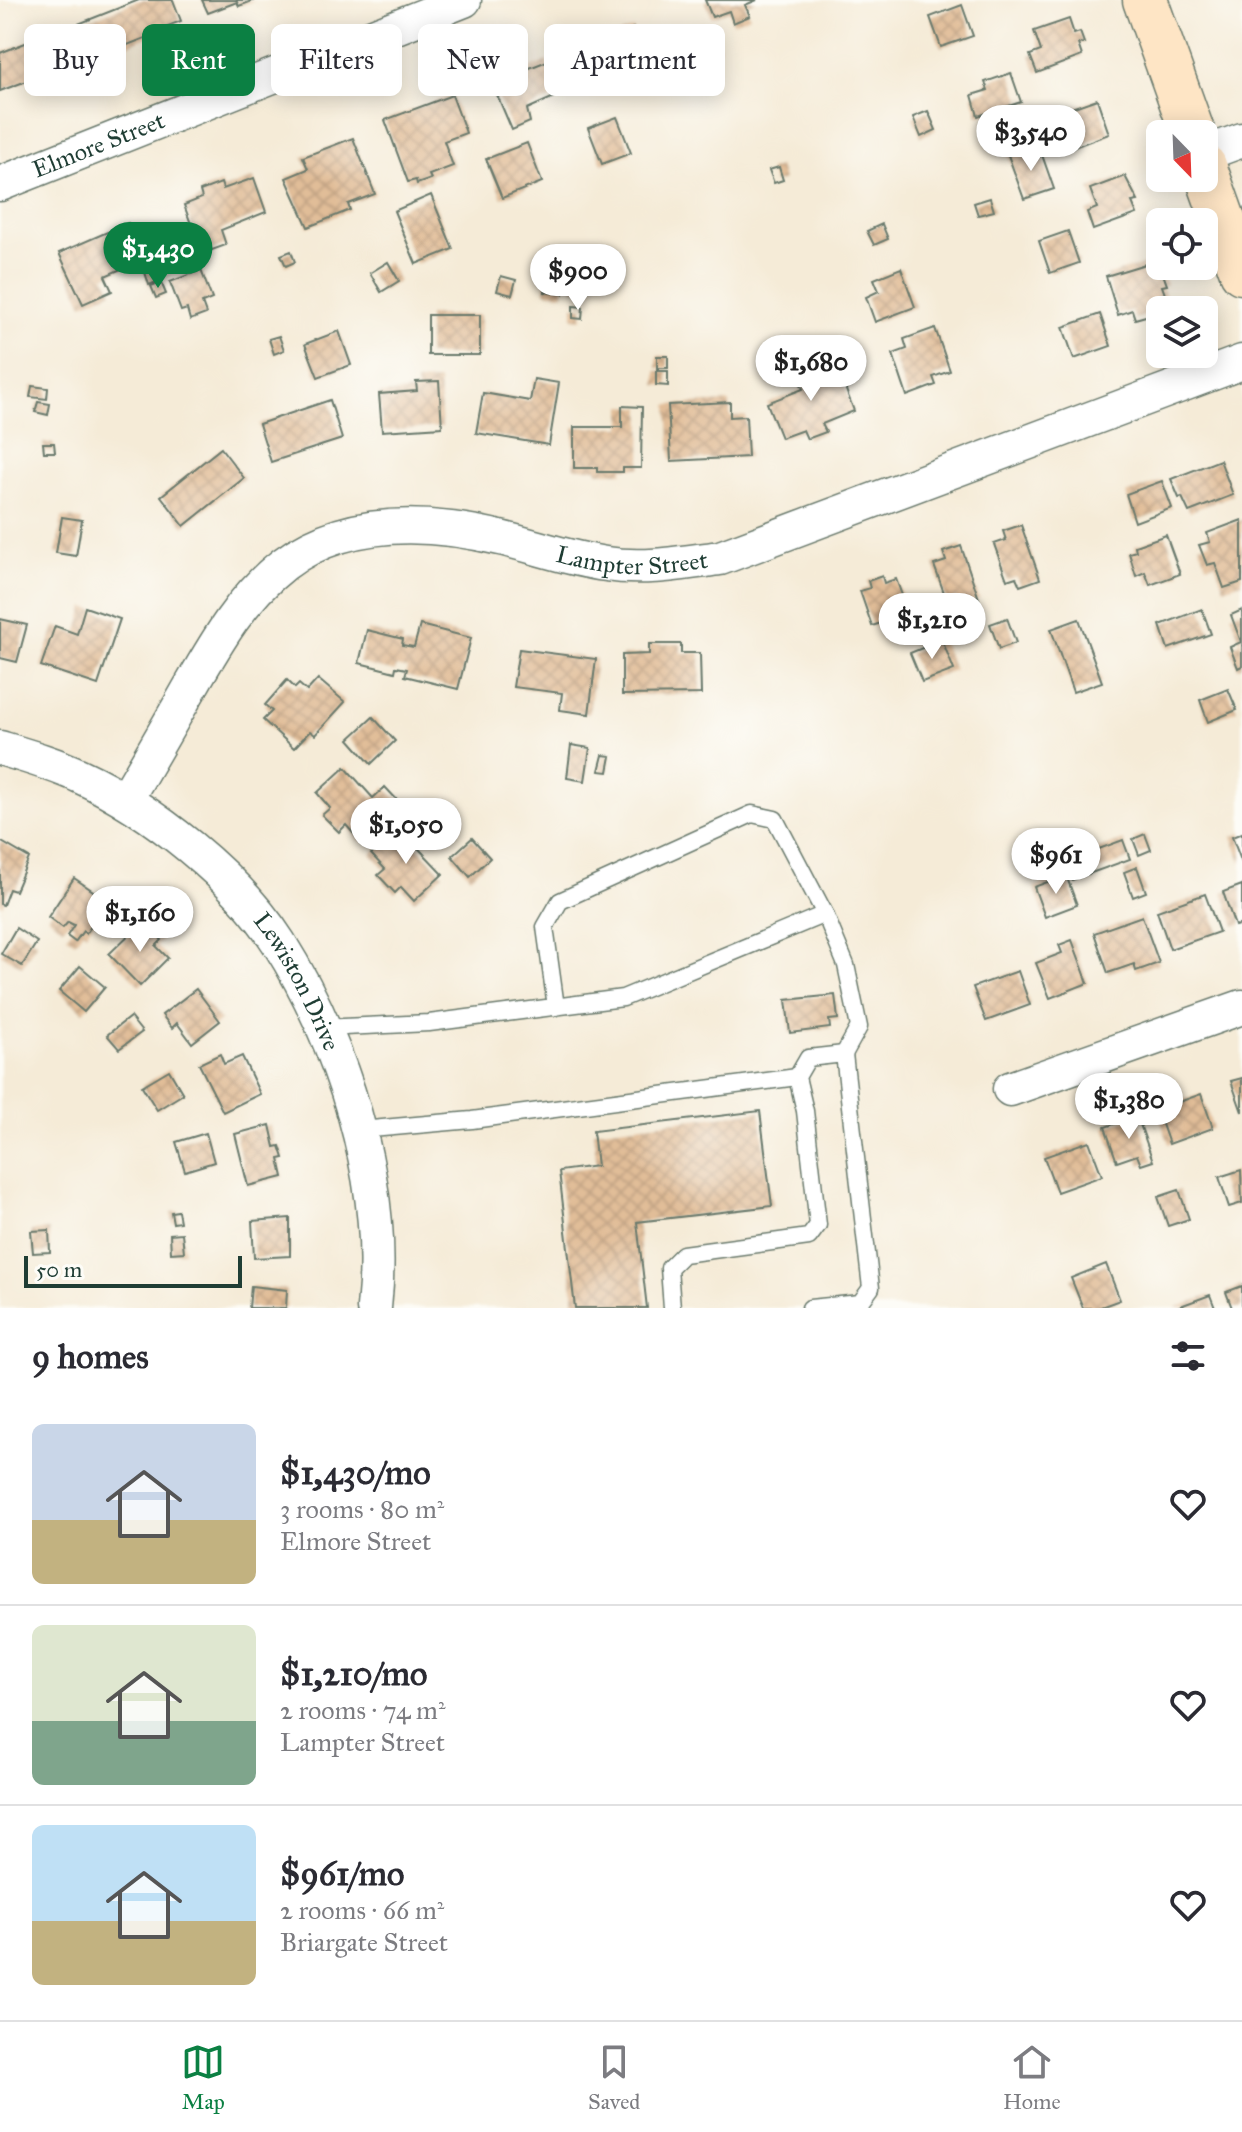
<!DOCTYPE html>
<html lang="en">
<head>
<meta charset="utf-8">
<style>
  :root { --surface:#fff; --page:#f2f2f3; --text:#2b2b33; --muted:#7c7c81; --line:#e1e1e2; --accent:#0b8043 }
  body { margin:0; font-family:"IM FELL Great Primer",serif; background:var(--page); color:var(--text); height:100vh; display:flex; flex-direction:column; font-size:30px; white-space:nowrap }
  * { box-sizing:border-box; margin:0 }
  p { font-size:26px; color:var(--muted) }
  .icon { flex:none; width:44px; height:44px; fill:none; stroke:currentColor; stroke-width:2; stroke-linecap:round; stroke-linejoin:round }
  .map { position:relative; height:1308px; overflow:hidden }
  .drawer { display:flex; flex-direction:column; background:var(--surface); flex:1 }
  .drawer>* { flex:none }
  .top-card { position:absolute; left:24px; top:24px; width:800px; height:72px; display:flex; gap:16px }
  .needle { width:52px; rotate:157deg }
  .tools { position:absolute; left:1146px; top:120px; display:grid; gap:16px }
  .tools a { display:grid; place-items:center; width:72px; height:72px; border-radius:12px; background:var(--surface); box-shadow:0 4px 20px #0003; font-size:40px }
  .scale { position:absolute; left:24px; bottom:20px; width:218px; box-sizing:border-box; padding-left:8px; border:4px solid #1f3d34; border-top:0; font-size:22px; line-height:28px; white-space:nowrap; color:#1f3d34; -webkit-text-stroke:6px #fdfcf7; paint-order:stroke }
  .price { position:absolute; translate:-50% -68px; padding:0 18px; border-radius:28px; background:#fff; color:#222; font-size:26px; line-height:52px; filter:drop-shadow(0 2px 4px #0008) }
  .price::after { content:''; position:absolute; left:50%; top:48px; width:24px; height:18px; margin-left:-12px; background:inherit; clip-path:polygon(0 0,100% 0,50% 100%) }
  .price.selected { background:var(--accent); color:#fff }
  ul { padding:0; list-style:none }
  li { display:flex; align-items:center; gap:24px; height:200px; padding:0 32px }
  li+li { border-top:2px solid var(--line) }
  li span { display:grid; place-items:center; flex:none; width:224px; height:160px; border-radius:12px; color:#555 }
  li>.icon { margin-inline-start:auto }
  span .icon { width:96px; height:96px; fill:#fffc; stroke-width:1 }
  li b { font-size:34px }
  h2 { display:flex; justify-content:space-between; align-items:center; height:96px; padding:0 32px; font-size:34px }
  .pill { padding:0 28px; border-radius:12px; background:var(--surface); box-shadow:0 4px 20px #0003; font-size:28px; line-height:72px }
  .pill.selected { background:var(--accent); color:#fff }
  .dock { display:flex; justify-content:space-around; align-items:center; height:112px; border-top:2px solid var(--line); background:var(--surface); font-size:22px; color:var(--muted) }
  .dock a { display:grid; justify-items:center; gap:4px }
  .dock .selected { color:var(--accent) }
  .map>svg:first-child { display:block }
  .building { fill:url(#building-cross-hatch) }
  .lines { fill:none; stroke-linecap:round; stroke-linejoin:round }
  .lane-casing { stroke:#6a7a6d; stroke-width:19 }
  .street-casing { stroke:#6a7a6d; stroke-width:37 }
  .secondary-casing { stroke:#6a7a6d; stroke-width:47 }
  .lane { stroke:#fff; stroke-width:16 }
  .street { stroke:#fff; stroke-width:34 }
  .secondary { stroke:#fee5c5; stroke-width:44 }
  .labels { text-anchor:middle; stroke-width:8; stroke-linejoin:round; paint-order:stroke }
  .street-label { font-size:24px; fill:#1f3d34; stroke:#fdfcf7 }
</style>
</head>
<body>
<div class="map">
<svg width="1242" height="1308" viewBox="0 0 1242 1308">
  <defs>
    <pattern id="building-cross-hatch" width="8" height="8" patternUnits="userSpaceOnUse" patternTransform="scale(2)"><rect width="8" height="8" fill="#e1bd98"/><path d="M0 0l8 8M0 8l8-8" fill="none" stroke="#c1a384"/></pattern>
  </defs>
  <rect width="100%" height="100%" fill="#fdfcf7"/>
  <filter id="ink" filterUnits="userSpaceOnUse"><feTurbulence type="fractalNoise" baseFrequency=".0125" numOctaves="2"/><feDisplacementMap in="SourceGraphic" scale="16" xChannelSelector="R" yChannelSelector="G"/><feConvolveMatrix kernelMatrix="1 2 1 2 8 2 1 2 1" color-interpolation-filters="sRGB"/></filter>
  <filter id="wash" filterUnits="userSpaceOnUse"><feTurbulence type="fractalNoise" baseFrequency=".006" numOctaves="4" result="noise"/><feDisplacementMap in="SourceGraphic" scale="32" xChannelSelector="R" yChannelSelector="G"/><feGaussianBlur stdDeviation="1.8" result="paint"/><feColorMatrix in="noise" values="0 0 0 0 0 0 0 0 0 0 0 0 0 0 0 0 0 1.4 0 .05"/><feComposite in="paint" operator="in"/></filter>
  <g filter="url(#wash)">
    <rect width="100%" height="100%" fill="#f5ebd7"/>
    <g id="blocks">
      <g class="building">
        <path d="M139 0H173L181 21 157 30 158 33 87 61 73 26Z"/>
        <path d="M202 0H255L239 6 237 2 208 13Z"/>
        <path d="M705 0H757L745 5 750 16 733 23 729 11 712 17Z"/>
        <path d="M962 5 973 36 941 47 930 17Z"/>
        <path d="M1069 19 1074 34 1080 32 1084 43 1078 44 1082 56 1037 73 1030 55 1041 51 1034 31Z"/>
        <path d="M633 28 647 63 632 69 635 76 591 93 574 52Z"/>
        <path d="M43 36 56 70 0 91V53Z"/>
        <path d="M716 38 720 48 707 53 703 42Z"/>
        <path d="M547 61 561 94 527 109 530 122 512 130 492 83Z"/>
        <path d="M1011 73 1021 102 978 116 972 95 988 90 985 82Z"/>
        <path d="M452 95 466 133 444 141 453 166 429 175 431 179 417 184 416 180 408 182 385 120Z"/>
        <path d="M1097 99 1109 134 1061 152 1054 131 1060 129 1054 114Z"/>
        <path d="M928 111 936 130 921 137 913 117Z"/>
        <path d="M617 117 631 153 602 164 588 128Z"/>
        <path d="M353 138 375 194 348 204 350 210 308 227 286 178 308 169 303 157Z"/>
        <path d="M527 143 542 182 502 198 486 159Z"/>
        <path d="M1034 146 1038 157 1042 155 1054 189 1024 199 1008 155Z"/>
        <path d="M779 167 783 180 774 183 769 170Z"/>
        <path d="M1125 176 1138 201 1132 202 1137 214 1093 230 1087 212 1097 208 1090 189Z"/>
        <path d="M254 178 266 212 221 230 226 245 165 267 157 246 194 232 184 205 202 198 200 191 221 183 223 189Z"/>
        <path d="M431 195 453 249 416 264 394 211Z"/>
        <path d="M990 198 994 211 978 215 974 203Z"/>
        <path d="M128 223 144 259 105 276 112 291 83 304 59 253Z"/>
        <path d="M882 224 888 239 874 245 867 231Z"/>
        <path d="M1068 231 1079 263 1050 273 1039 241Z"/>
        <path d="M291 251 295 262 286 266 281 255Z"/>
        <path d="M1155 261 1160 275 1163 274 1167 285 1162 286 1166 297 1156 299 1160 312 1135 319 1132 310 1118 315 1106 276Z"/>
        <path d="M388 262 399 281 381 292 370 273Z"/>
        <path d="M156 265 162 280 149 285 144 269Z"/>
        <path d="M901 268 915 307 875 322 866 297 879 291 874 279Z"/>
        <path d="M201 270 212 299 202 303 206 314 190 320 187 309 181 311 170 282Z"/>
        <path d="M574 272 593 273 592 289H574Z"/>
        <path d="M547 273 565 275 563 294 545 292Z"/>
        <path d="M501 276 516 280 512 295 497 291Z"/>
        <path d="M161 282 166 294 156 298 151 286Z"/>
        <path d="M573 306 583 307 582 319 573 318Z"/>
        <path d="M1100 314 1111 346 1074 359 1063 327Z"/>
        <rect x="428" y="315" width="52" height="40"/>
        <path d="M935 328 950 371 933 377 936 385 907 396 893 354 907 349 904 339Z"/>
        <path d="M339 331 351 365 318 377 305 344Z"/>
        <path d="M279 336 284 350 274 354 269 339Z"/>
        <rect x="657" y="356" width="11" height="12"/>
        <path d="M820 358 830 381 841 377 854 411 822 424 826 432 807 439 803 430 781 438 767 403 803 389 795 369Z"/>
        <path d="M656 371H668V386L656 385Z"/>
        <path d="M534 379 559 383 549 445 476 433 483 393 530 401Z"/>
        <path d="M439 381 442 427 382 431 379 394 417 391 416 382Z"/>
        <path d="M32 386 48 388 47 399 30 397Z"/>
        <path d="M330 400 342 439 271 462 259 424Z"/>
        <path d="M38 402 50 404 48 415 35 412Z"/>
        <path d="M730 402V417L746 416 748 457 671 461 668 405Z"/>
        <path d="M622 406 642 407 641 468H623V472H597V468H574V427H622Z"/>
        <path d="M43 443H54L55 452H44Z"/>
        <path d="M221 448 244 478 184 526 161 496Z"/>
        <path d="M1220 460 1233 495 1189 512 1182 497 1179 498 1171 479Z"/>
        <path d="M1162 481 1172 508 1135 522 1126 494Z"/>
        <path d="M62 517 82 520 76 556 56 553Z"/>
        <path d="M1242 520V582L1224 588 1215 563 1207 565 1199 545 1210 542 1207 533Z"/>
        <path d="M1021 525 1040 579 1020 586 1016 577 1007 580 994 544 1006 540 1003 531Z"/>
        <path d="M1166 535 1180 574 1150 585 1145 572 1136 576 1129 553 1136 551 1135 546Z"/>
        <path d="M961 546 979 599 959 606 956 598 947 601 934 565 946 561 943 552Z"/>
        <path d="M882 576 884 583 896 579 912 623 885 633 881 623 872 626 860 591 870 588 868 581Z"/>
        <path d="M85 607 120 619 98 685 41 666 55 626 77 634Z"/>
        <path d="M1202 609 1211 634 1168 649 1160 625Z"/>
        <path d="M1242 610V666L1238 668 1230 647 1241 642 1231 615Z"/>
        <path d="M1007 618 1016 643 999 649 990 624Z"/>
        <path d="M0 619 27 625 17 662 0 658Z"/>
        <path d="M1079 619 1102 682 1073 692 1051 629Z"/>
        <path d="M420 625 471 638 458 689 405 676 407 669 396 667 395 672 359 663 367 630 403 639 402 645 414 647Z"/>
        <path d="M942 640 954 670 922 682 910 653Z"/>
        <path d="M649 644H681V653H700L701 694 622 695V655L649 654Z"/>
        <path d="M519 649 596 659 589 714 560 710 562 693 513 687Z"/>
        <path d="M318 679 345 702 315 735 310 731 294 748 263 720 272 711 265 705 287 680 295 688 299 684 307 691Z"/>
        <path d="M1228 689 1237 710 1208 722 1200 700Z"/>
        <path d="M373 717 395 741 371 764 349 739Z"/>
        <path d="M571 745 590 748 585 781 567 778Z"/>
        <path d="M603 755 611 756 608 772 599 771Z"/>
        <path d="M345 767 373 798 385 787 400 803 360 841 346 825 339 832 322 815 330 808 317 793Z"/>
        <path d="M399 828 443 874 414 901 401 887 395 893 378 875 385 869 371 854Z"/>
        <path d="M1242 833V863L1232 837Z"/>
        <path d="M1145 834 1151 850 1139 855 1133 839Z"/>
        <path d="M472 838 490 858 470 877 452 856Z"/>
        <path d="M1123 840 1130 859 1072 880 1063 856 1077 850 1080 856Z"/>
        <path d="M0 841 29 858 15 891 9 889 3 905 0 904Z"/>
        <path d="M1137 867 1146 892 1133 897 1124 872Z"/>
        <path d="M1066 875 1077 905 1045 917 1034 887Z"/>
        <path d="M74 878 96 893 94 895 106 903 86 934 83 931 75 942 67 936 74 925 68 922 63 928 48 917Z"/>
        <path d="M1242 885V924L1235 926 1223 892Z"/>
        <path d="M1205 894 1219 932 1170 949 1157 911Z"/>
        <path d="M1142 916 1159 963 1136 971 1134 964 1108 973 1094 933Z"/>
        <path d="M146 923 162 940 156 946 168 958 140 986 109 954 137 927 140 929Z"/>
        <path d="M16 928 37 942 22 966 1 954Z"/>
        <path d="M1072 940 1088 983 1050 998 1036 963 1062 953 1059 945Z"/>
        <path d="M80 966 105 987 84 1012 59 991Z"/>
        <path d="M1018 971 1030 1005 986 1021 973 987Z"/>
        <path d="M196 989 220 1021 192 1043 177 1023 172 1028 162 1015Z"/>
        <path d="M835 995 838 1019 829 1020 830 1028 790 1033 786 1000Z"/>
        <path d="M130 1017 142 1032 119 1049 107 1035Z"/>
        <path d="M220 1054 224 1064 242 1056 260 1094 223 1112 199 1064Z"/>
        <path d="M169 1070 183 1094 157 1110 142 1086Z"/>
        <path d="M1242 1078V1112L1231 1081Z"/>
        <path d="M1201 1094 1213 1128 1169 1144 1157 1110Z"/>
        <path d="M760 1111 772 1206 637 1222 647 1308H575L559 1171 597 1166 593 1131Z"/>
        <path d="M1137 1116 1153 1161 1141 1165 1137 1155 1117 1162 1105 1127Z"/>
        <path d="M270 1125 275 1147 280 1146 284 1158 279 1159 283 1177 248 1186 235 1134Z"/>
        <path d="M206 1133 214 1162 185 1171 176 1142Z"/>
        <path d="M1089 1141 1102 1176 1057 1192 1044 1157Z"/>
        <path d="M1241 1170 1242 1203 1229 1207 1219 1177Z"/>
        <path d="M1179 1190 1189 1219 1168 1226 1158 1197Z"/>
        <path d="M178 1211 180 1222 173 1223 171 1212Z"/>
        <path d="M290 1218V1256L254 1258 252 1221Z"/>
        <path d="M49 1230 50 1252 33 1253 31 1231Z"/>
        <path d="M182 1233 184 1252 171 1253 170 1234Z"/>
        <path d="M1106 1264 1120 1300 1098 1308H1083L1071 1278Z"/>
        <path d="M251 1286 287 1290 286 1308H249Z"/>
        <path d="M1242 1286V1308H1232L1226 1292Z"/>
        <path d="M1210 1295 1215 1308H1175Z"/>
      </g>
    </g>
  </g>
  <g filter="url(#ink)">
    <use href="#blocks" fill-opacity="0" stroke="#6a7a6d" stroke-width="2"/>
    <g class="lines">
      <g class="lane-casing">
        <g id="lane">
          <path d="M825 914 846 965 859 1027 844 1054"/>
          <path d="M322 1028 429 1023 623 998 825 914 775 819 752 814 560 901 545 927 556 1007"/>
          <path d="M360 1130 472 1120 797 1077"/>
          <path d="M672 1308 669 1268 683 1254 809 1237 818 1225 805 1111 797 1077 808 1058 844 1054 871 1288 860 1303 810 1308"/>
        </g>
      </g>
      <g class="street-casing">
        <g id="street">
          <path d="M1204 154 1242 140"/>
          <path id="s1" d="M0 184 464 0"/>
          <path id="s2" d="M0 748C27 756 55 764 80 776 151 809 237 877 279 943 308 989 331 1040 348 1092 370 1161 382 1236 374 1308"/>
          <path id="s3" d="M125 800C146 765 166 730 186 695 213 648 240 598 284 564 346 517 428 521 500 538 535 546 569 559 606 564 644 570 682 563 720 558L1242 362"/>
          <path d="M1010 1089 1242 1007"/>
        </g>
      </g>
      <g class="secondary-casing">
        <g id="secondary">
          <path d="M1145 0 1193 134"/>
          <path d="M1204 166 1242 272"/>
        </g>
      </g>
      <use href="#lane" class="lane"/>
      <use href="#street" class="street"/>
      <use href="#secondary" class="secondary"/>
    </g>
  </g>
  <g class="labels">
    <g class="street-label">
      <text dy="8" stroke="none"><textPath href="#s1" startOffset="106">Elmore Street</textPath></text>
      <text dy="8" stroke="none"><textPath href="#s3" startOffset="646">Lampter Street</textPath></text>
      <text dy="8" stroke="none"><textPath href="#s2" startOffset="390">Lewiston Drive</textPath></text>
    </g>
  </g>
</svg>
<div class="tools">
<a><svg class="needle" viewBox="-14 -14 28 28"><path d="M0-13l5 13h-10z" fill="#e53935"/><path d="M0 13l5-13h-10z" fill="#7c7c81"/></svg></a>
<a><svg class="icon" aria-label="locate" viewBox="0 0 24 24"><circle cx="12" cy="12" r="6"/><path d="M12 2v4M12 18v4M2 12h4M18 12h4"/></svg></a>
<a><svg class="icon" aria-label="layers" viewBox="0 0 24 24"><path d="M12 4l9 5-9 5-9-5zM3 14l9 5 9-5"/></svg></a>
</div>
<div class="scale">50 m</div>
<b class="price" style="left:1031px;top:173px">$3,540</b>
<b class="price selected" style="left:158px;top:290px">$1,430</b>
<b class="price" style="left:578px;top:312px">$900</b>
<b class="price" style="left:811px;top:403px">$1,680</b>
<b class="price" style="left:932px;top:661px">$1,210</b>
<b class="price" style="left:406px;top:866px">$1,050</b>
<b class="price" style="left:1056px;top:896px">$961</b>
<b class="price" style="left:140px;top:954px">$1,160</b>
<b class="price" style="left:1129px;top:1141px">$1,380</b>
<div class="top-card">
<a class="pill">Buy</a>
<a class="pill selected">Rent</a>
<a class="pill">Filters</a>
<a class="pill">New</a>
<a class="pill">Apartment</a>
</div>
</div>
<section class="drawer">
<h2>9 homes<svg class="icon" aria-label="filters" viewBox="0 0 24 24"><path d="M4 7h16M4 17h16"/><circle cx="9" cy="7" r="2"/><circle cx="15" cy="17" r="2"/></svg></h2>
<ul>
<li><span style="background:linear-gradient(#c9d6e8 60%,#c2b280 0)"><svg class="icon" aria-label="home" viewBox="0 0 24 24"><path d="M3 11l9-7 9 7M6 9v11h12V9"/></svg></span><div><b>$1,430/mo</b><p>3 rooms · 80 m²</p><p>Elmore Street</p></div><svg class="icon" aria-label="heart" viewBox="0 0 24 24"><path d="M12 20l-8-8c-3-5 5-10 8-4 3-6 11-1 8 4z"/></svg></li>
<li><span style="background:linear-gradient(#dfe7d0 60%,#7fa58c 0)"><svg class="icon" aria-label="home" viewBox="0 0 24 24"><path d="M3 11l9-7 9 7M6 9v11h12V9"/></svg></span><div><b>$1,210/mo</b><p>2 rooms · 74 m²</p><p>Lampter Street</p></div><svg class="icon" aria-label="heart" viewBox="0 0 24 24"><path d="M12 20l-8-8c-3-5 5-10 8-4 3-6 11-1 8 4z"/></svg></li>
<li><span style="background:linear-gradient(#bfe0f5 60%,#c2b280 0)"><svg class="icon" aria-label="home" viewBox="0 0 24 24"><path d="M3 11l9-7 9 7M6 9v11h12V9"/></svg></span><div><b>$961/mo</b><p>2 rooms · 66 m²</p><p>Briargate Street</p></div><svg class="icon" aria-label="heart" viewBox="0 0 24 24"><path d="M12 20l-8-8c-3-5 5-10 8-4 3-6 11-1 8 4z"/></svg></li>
</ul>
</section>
<nav class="dock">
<a class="selected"><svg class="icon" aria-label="map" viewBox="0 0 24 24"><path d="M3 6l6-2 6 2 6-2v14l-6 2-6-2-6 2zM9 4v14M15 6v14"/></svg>Map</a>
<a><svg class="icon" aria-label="saved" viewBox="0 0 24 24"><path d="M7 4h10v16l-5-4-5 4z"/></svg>Saved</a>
<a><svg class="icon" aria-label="home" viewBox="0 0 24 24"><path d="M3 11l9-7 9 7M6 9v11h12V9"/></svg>Home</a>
</nav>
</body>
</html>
